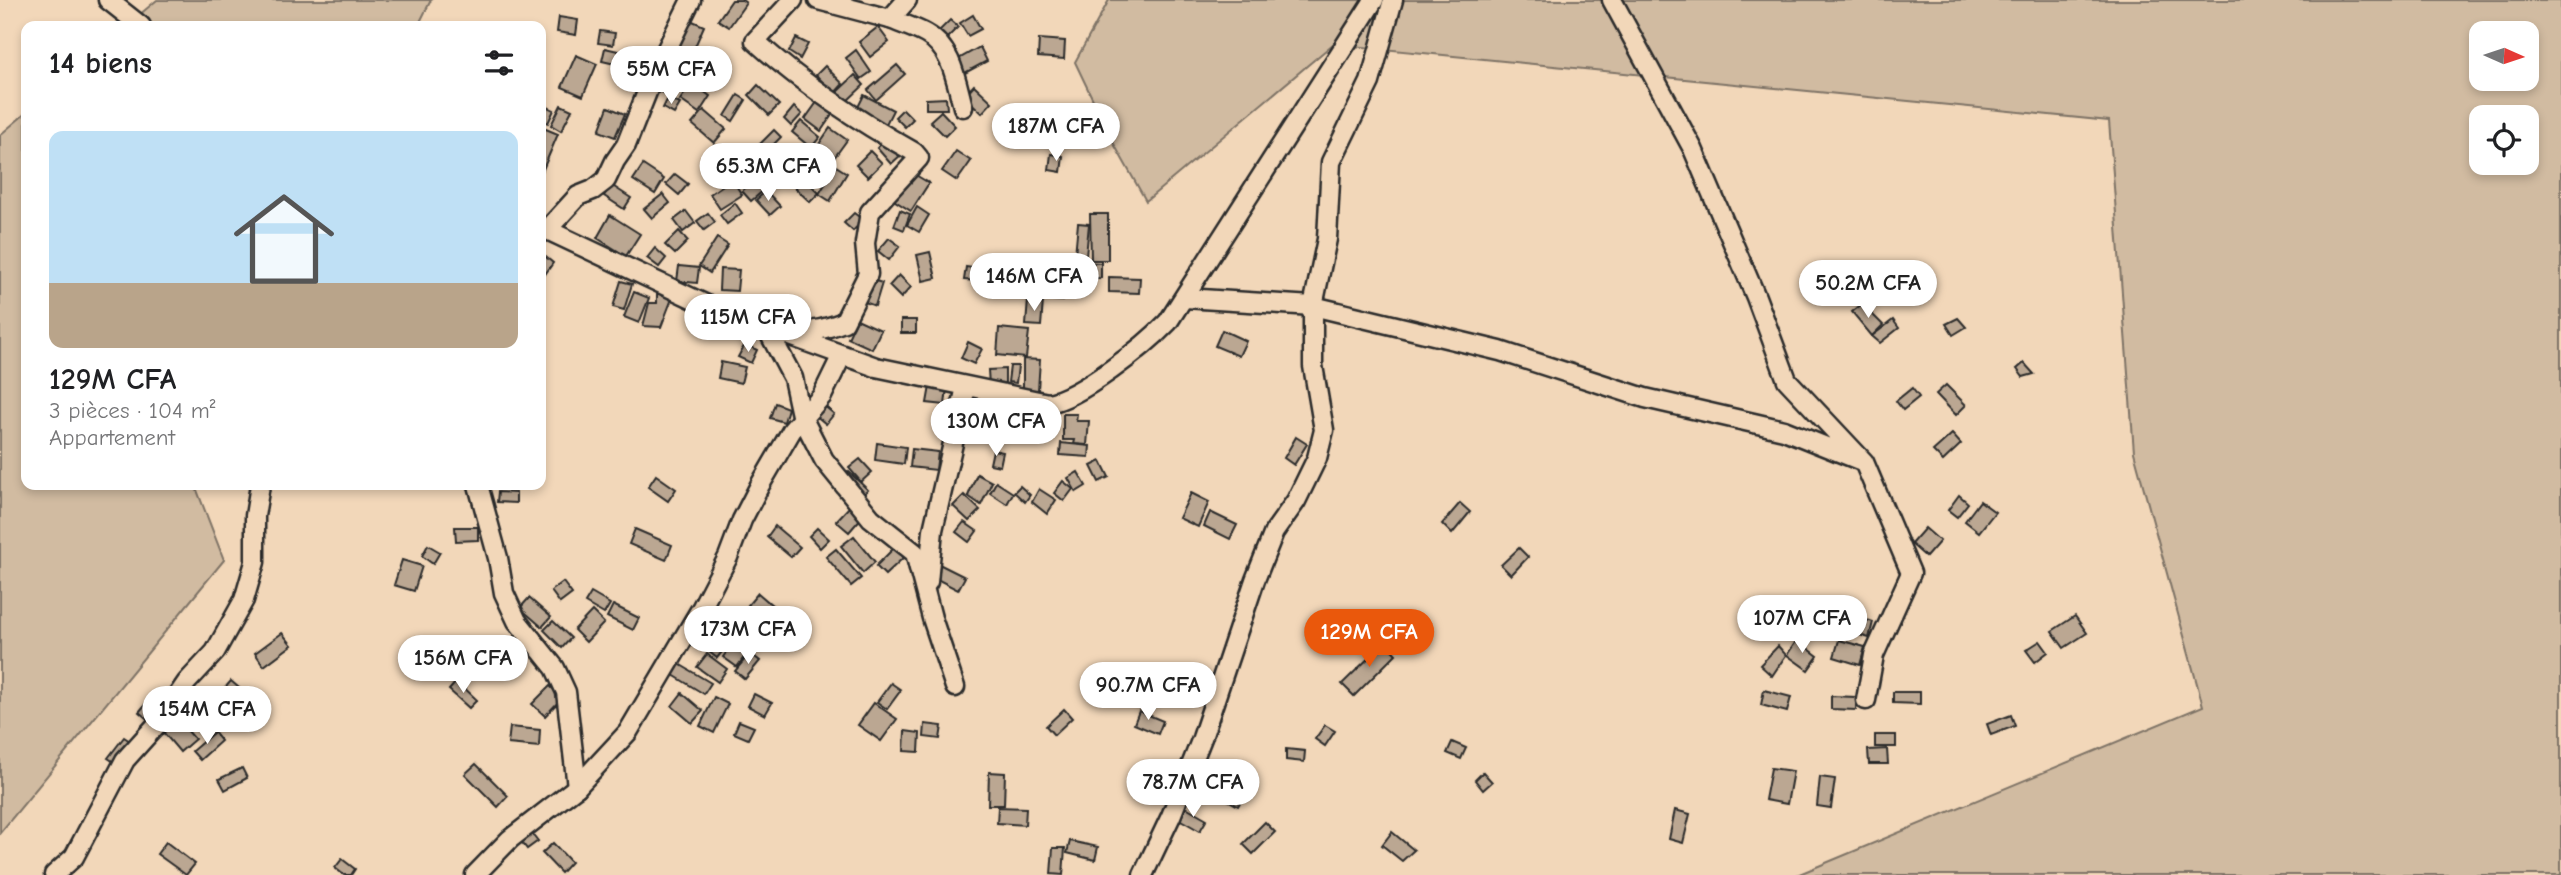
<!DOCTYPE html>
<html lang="fr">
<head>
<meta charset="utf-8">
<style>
  :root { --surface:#fff; --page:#f6f6f6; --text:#202124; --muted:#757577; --accent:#ea580c }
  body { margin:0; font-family:"Comic Neue",sans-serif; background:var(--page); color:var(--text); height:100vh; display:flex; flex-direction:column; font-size:26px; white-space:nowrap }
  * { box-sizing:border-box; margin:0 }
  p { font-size:23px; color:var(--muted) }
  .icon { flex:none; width:38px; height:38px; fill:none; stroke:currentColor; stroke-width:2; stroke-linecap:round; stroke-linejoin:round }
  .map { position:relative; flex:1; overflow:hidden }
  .side { position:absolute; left:21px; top:21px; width:525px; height:469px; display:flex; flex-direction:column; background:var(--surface); border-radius:14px; box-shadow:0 4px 10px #0003 }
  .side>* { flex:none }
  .needle { width:46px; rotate:93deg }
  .controls { position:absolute; left:2469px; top:21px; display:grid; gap:14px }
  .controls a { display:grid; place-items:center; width:70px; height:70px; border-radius:14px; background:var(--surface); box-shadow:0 4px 10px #0003; font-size:35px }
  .price { position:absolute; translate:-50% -60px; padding:0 16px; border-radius:24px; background:#fff; color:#222; font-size:23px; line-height:46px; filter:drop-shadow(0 2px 4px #0008) }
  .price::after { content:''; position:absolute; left:50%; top:42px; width:21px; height:16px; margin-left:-10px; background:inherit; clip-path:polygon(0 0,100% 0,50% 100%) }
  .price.active { background:var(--accent); color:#fff }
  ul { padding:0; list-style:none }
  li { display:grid; align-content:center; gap:14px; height:371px; padding:0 28px }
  li span { display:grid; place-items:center; height:217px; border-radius:14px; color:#555 }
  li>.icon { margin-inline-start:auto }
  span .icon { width:126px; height:126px; fill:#fffc; stroke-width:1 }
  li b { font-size:30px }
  h2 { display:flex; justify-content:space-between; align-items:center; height:84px; padding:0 28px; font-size:30px }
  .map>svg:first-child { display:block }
  .green { fill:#d1bba1; stroke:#7e7366; stroke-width:2; fill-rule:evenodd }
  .building { fill:#bba792; stroke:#2b2b2b; stroke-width:2 }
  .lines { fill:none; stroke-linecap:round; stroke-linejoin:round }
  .minor-casing { stroke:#2b2b2b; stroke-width:23 }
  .minor { stroke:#f2d7b9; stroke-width:18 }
</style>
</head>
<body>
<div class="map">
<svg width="2561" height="875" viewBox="0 0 2561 875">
  <rect width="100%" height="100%" fill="#f2d7b9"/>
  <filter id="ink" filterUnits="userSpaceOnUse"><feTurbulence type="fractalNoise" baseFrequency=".0143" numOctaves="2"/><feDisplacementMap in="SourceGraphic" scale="14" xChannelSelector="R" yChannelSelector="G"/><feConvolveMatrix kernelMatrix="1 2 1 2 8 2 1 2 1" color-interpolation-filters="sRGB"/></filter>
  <g filter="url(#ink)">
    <g class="green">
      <path d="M157 0H431L418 26H126Z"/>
      <path d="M1109 0H2561V875H1797L2203 706 2134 452 2109 121 1333 44 1146 201 1114 144 1075 62ZM2482 33H2527V79H2482ZM2482 117H2527V163H2482Z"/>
      <path d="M26 113V485H195L224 560 0 833V135Z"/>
    </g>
    <g class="building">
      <path d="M732 0H742L746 3 729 27 718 20Z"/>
      <path d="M973 15 981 29 968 36 960 23Z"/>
      <path d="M559 17 578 20 576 35 557 32Z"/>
      <path d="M688 19 704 26 690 58 674 50Z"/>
      <path d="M950 20 958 27 946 39 939 31Z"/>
      <path d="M878 27 889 42 870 57 859 42Z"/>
      <path d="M600 31 615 33 613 45 598 43Z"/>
      <path d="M796 38 808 44 800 59 789 52Z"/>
      <path d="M1039 39 1065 41 1064 59 1038 57Z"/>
      <path d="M980 47 987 61 963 74 957 60Z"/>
      <path d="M605 48 631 54 628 67 602 61Z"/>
      <path d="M856 50 871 72 861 79 846 58Z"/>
      <path d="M721 53 732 59 726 71 714 65Z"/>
      <path d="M576 55 597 64 583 96 562 87Z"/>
      <path d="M897 65 905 74 876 100 868 90Z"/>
      <path d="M825 66 843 84 834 94 816 75Z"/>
      <path d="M662 74 678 79 674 96 657 91Z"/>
      <path d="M855 75 864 85 846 102 837 92Z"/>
      <path d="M692 83 710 96 699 113 680 100Z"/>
      <path d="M758 85 779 105 769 115 749 95Z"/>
      <path d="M974 85 992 102 982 113 964 96Z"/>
      <path d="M738 95 746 100 733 121 725 116Z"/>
      <path d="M864 95 893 110 885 126 856 111Z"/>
      <path d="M668 98 680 104 674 114 663 108Z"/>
      <path d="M820 98 836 109 821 131 805 119Z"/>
      <path d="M946 98 947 109H926V99Z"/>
      <path d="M541 104 554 110 548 123 541 120Z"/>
      <path d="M561 105 572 110 561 131 551 125Z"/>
      <path d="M608 107 625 114 615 137 599 131Z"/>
      <path d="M794 107 802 114 791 126 784 119Z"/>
      <path d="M903 109 913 119 905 127 895 117Z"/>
      <path d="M704 110 726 129 714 143 692 124Z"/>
      <path d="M941 111 955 126 945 136 930 121Z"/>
      <path d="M1014 116 1030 130 1022 140 1005 126Z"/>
      <path d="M801 121 820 137 811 148 792 132Z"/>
      <path d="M1089 121 1101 124 1098 138 1086 135Z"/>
      <path d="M541 127 558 134 541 174Z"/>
      <path d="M830 128 847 140 831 162 815 150Z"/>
      <path d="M774 130 781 137 765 153 758 146Z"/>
      <path d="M887 138 902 154 891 164 877 148Z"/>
      <path d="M870 151 882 163 868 177 856 165Z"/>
      <path d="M956 151 971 161 957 181 942 171Z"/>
      <path d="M813 154 828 163 822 174 807 166Z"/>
      <path d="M1051 154 1063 156 1061 172 1049 170Z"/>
      <path d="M783 155 792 165 783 174 773 164Z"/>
      <path d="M796 159 804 165 793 185 784 180Z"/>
      <path d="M768 163 780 179 765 190 753 175Z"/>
      <path d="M643 165 664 179 655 194 633 180Z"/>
      <path d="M836 166 847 173 830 201 819 194Z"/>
      <path d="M909 171 929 183 911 211 892 199Z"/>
      <path d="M675 174 688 184 679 195 666 184Z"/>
      <path d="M804 178 819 193 810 202 795 188Z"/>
      <path d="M732 179 742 195 720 209 710 194Z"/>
      <path d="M754 180 764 190 751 201 742 191Z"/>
      <path d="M611 185 631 198 624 209 604 196Z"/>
      <path d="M766 191 780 206 770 215 756 200Z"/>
      <path d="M663 194 670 203 652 218 644 209Z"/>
      <path d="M735 203 742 213 727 224 720 215Z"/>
      <path d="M917 207 929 215 919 232 907 225Z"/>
      <path d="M900 210 910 214 904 230 894 226Z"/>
      <path d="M686 211 695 223 683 232 674 220Z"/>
      <path d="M708 213 715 222 704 230 697 221Z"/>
      <path d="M854 213 863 220 853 231 844 223Z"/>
      <path d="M1090 214H1108V260H1091Z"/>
      <path d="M610 215 640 234 626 256 597 238Z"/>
      <path d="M1078 223 1089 224 1086 256 1075 255Z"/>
      <path d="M679 231 688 241 675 254 665 245Z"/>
      <path d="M717 238 728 245 710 273 699 266Z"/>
      <path d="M889 238 900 246 889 260 878 251Z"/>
      <path d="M655 248 666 258 659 267 647 258Z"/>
      <path d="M930 252 936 278 923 281 917 255Z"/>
      <path d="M541 253 553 263 541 280Z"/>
      <path d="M1072 262 1101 263V278L1073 279Z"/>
      <path d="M679 266 699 268 697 283 677 281Z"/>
      <path d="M966 267 980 269 979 281 964 280Z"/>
      <path d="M720 269 739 270 737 291 719 290Z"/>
      <path d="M899 275 911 287 901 298 889 286Z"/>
      <path d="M1109 277 1140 278 1139 293 1109 292Z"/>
      <path d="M869 279 882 283 875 306 862 301Z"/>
      <path d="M1029 280 1065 282 1063 301 1028 298Z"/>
      <path d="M621 281 632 284 624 310 613 307Z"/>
      <path d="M657 291 673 296 661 327 643 326 649 303H657Z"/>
      <path d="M634 292 649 298 639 323 624 317Z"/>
      <path d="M1028 300 1043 301 1041 326 1026 325Z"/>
      <path d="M1862 304 1883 325 1872 336 1852 312Z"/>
      <path d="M1958 318 1966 327 1953 335 1946 324Z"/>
      <path d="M857 319 881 330 872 349 848 338Z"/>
      <rect x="901" y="320" width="15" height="13"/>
      <path d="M1893 320 1899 328 1880 343 1872 336Z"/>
      <path d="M999 328 1029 331 1026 358 997 355Z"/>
      <path d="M1222 330 1246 341 1239 356 1215 346Z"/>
      <path d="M968 342 982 349 974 364 961 358Z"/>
      <path d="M745 344 757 350 751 363 738 357Z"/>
      <path d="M1023 359 1040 360 1038 390H1023Z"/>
      <path d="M721 362 745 367 741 383 718 378Z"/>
      <path d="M2024 363 2034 374 2023 377 2017 369Z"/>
      <path d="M1010 366H1018L1016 383 1008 382Z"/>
      <path d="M1005 369V385H989L988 370Z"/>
      <path d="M1946 385 1966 405 1956 415 1936 394Z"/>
      <path d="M930 386 947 388 945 405 927 403Z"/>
      <path d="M1912 388 1919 397 1903 410 1896 401Z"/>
      <path d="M1009 400 1028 401V414H1009Z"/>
      <path d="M775 403 788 408 784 422 770 418Z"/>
      <path d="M822 404 834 414 826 424 814 414Z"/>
      <path d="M1050 405 1057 421 1043 428 1036 410Z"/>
      <path d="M939 410 951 411V421H938Z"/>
      <path d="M980 413 1001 416 999 430 979 428Z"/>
      <path d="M1063 414H1077L1076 421H1089L1087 445 1074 444 1075 440H1063Z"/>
      <path d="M1952 434 1961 444 1943 461 1933 451Z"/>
      <path d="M1296 437 1307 444 1294 465 1284 458Z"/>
      <path d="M877 443 906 447 904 464 875 460Z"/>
      <path d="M1061 443 1090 446 1089 457 1060 455Z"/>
      <path d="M912 449 938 452 936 470 910 467Z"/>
      <path d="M993 450 1003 452 1000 466 990 464Z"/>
      <path d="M860 459 872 472 861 482 849 468Z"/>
      <path d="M1101 461 1109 477 1099 482 1091 466Z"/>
      <path d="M849 472 868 490 860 498 842 480Z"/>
      <path d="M1078 472 1086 486 1076 492 1068 478Z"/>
      <path d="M977 474 992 482 981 505 968 496Z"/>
      <path d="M656 475 676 489 668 501 648 487Z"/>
      <path d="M1063 481 1073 489 1064 501 1054 493Z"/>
      <path d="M996 482 1013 493 1007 504 990 493Z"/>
      <path d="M1020 486 1030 495 1025 502 1014 492Z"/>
      <path d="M1039 489 1056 500 1047 514 1032 502Z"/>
      <path d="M498 492 516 493V503L497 502Z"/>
      <path d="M1191 493 1209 502 1198 527 1179 518Z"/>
      <path d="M964 495 980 510 969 521 953 506Z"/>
      <path d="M1959 495 1968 503 1957 517 1948 510Z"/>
      <path d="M1980 501 1995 512 1979 532 1965 521Z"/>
      <path d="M1460 503 1470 512 1452 534 1442 524Z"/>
      <path d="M851 505 863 516 849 532 836 521Z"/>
      <path d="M1210 512 1237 525 1230 539 1204 526Z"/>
      <path d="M964 522 977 531 969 542 956 532Z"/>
      <path d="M775 526 800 547 791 557 767 537Z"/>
      <path d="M455 527H478V540L456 541Z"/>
      <path d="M817 528 829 539 820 548 809 536Z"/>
      <path d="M1925 528 1940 541 1926 557 1911 544Z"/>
      <path d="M635 529 672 545 666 560 629 544Z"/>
      <path d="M854 536 875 562 863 573 841 546Z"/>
      <path d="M428 545 440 552 433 564 422 556Z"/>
      <path d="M894 548 904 557 885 575 876 566Z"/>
      <path d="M1519 548 1528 557 1511 575 1501 565Z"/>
      <path d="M836 549 861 578 851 586 826 557Z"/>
      <path d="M402 560 422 566 414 591 394 585Z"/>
      <path d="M937 563 965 577 958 590 931 576Z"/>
      <path d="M563 582 572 594 560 603 551 591Z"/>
      <path d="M591 593 610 604 604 614 585 603Z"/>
      <path d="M758 593 773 606 763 619 748 605Z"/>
      <path d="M529 598 551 617 542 627 520 608Z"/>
      <path d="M613 605 639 618 633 630 607 617Z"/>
      <path d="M592 611 604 623 586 642 574 630Z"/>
      <path d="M2075 616 2087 633 2064 648 2052 631Z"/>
      <path d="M1858 617 1873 622 1869 638 1853 633Z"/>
      <path d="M706 620 719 627 707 650 693 643Z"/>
      <path d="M553 621 571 638 562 648 544 630Z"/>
      <path d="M282 633 292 645 264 666 255 653Z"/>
      <path d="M722 633 731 641 717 658 708 651Z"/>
      <path d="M736 639 750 649 737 667 723 657Z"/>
      <path d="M1797 640 1818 656 1808 670 1787 655Z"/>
      <path d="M1839 640 1865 647 1860 665 1834 657Z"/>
      <path d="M2040 641 2048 652 2035 662 2026 650Z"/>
      <path d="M1385 642 1396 654 1354 696 1342 684Z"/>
      <path d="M1778 646 1786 655 1772 676 1760 665Z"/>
      <path d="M750 653 760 661 745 679 735 671Z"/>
      <path d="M707 654 727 669 718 682 697 667Z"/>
      <path d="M679 664 711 683 704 694 673 675Z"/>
      <path d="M231 681 245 693 232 708 218 696Z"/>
      <path d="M457 681 477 700 469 708 449 690Z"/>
      <path d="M891 683 901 690 887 709 877 702Z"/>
      <path d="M550 686 562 698 545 716 532 704Z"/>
      <path d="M1764 690 1791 697 1787 712 1761 705Z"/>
      <path d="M1893 692H1920V704L1893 703Z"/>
      <path d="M682 693 703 711 692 723 672 706Z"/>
      <path d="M754 694 772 703 765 715 748 706Z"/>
      <path d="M1831 696 1856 697V710L1831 709Z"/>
      <path d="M714 697 728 704 714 733 700 726Z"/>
      <path d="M149 700 162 710 152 723 139 712Z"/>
      <path d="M874 703 897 719 881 741 858 725Z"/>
      <path d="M1064 709 1072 718 1054 735 1046 726Z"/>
      <path d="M1139 711 1163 721 1158 734 1134 724Z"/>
      <path d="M205 713 217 721 211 731 198 723Z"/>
      <path d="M2011 715 2015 726 1991 735 1987 724Z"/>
      <path d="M178 720 195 739 180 752 163 732Z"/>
      <path d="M739 721 754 727 748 739 734 733Z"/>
      <path d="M925 724 942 726 940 739 924 737Z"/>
      <path d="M1325 725 1335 731 1325 746 1315 739Z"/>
      <path d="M510 727 540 730 539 747 508 744Z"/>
      <path d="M905 731 920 733 919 752 904 751Z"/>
      <path d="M214 732 221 741 200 760 192 751Z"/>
      <rect x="1875" y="735" width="21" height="12"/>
      <path d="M124 737 133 743 117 764 108 758Z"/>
      <path d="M1452 742 1466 748 1461 759 1447 753Z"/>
      <path d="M1286 749 1305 751 1304 762 1286 760Z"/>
      <path d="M1887 749 1888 764H1869L1868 750Z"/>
      <path d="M476 764 508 796 498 807 465 774Z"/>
      <path d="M242 768 247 778 225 790 219 779Z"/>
      <path d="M1771 768 1793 771 1787 804 1765 800Z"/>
      <path d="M989 772 1005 773 1004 805H988Z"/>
      <path d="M1483 772 1492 782 1483 790 1475 780Z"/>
      <path d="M1820 777 1835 779 1831 808 1817 806Z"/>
      <path d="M1231 786 1245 794 1238 806 1224 798Z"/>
      <path d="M998 807 1026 808 1025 825 997 823Z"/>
      <path d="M1186 807 1207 819 1200 831 1179 819Z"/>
      <path d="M1675 810 1690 814 1683 843 1669 839Z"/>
      <path d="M1265 822 1275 832 1253 854 1243 844Z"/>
      <path d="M531 832 538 841 527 849 520 840Z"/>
      <path d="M1392 832 1414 850 1402 861 1382 845Z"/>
      <path d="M1070 841 1098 847 1095 860 1067 853Z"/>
      <path d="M166 842 195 864 186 875 157 854Z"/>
      <path d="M553 843 571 862 561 873 542 853Z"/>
      <path d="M1053 848H1065L1063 875 1051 874Z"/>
      <path d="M342 859 355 869 351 875H344L335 868Z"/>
    </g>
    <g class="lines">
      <g class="minor-casing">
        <g id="minor">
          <path d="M108 0 141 26"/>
          <path d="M818 0 890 19 907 0"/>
          <path d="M1612 0 1693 149 1756 297 1787 380 1864 462 1911 573 1874 655 1866 700"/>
          <path d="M890 19C902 24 915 28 926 34 952 48 956 81 963 107"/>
          <path d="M541 227 713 308 876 367 1048 403C1080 398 1145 346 1168 322L1374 0"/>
          <path d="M547 230 578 196 593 190 606 180 615 161 626 145 653 77 691 0"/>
          <path d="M1185 298 1313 306 1500 351 1645 398 1784 430 1859 460"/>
          <path d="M766 327 793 378 801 415 824 460 871 518 915 553 932 618 955 687"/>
          <path d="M786 331C806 334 826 329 844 322L868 274 865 243 870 212 919 158 914 152C858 121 803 84 755 41L793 0"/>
          <path d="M478 485 498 558 504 593 517 621 555 668 566 692 577 787"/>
          <path d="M928 582 933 530 966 387"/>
          <path d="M54 875 74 857 125 760 161 720 187 682 215 652 244 600 255 562V516L260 485"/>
          <path d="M475 875 510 839 577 787 628 732 702 607 728 557 742 520 760 485 792 430 822 396 842 355"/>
          <path d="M1143 875 1171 816 1202 738 1255 580 1274 532 1296 501 1317 458 1324 430 1313 366V306L1327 239 1331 162 1370 82 1393 0"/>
        </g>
      </g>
      <use href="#minor" class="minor"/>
    </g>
  </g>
</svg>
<div class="controls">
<a><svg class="needle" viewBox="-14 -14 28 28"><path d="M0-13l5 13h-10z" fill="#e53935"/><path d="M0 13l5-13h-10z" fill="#757577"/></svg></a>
<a><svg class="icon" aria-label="locate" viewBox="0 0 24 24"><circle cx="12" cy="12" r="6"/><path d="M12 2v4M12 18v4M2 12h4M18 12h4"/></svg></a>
</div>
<b class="price" style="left:671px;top:106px">55M CFA</b>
<b class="price" style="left:1056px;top:163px">187M CFA</b>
<b class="price" style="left:768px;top:203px">65.3M CFA</b>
<b class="price" style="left:1034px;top:313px">146M CFA</b>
<b class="price" style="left:1868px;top:320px">50.2M CFA</b>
<b class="price" style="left:748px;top:354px">115M CFA</b>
<b class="price" style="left:996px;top:458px">130M CFA</b>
<b class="price" style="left:1802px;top:655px">107M CFA</b>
<b class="price" style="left:748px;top:666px">173M CFA</b>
<b class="price active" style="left:1369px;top:669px">129M CFA</b>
<b class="price" style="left:463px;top:695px">156M CFA</b>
<b class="price" style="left:1148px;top:722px">90.7M CFA</b>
<b class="price" style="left:207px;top:746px">154M CFA</b>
<b class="price" style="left:1193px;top:819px">78.7M CFA</b>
<section class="side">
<h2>14 biens<svg class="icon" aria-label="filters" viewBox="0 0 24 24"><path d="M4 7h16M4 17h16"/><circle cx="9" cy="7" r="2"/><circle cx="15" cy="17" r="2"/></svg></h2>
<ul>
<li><span style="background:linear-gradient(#bfe0f5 70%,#b9a48a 0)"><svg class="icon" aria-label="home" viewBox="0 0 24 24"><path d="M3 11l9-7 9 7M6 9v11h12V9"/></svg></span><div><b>129M CFA</b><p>3 pièces · 104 m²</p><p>Appartement</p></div></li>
</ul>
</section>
</div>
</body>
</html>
